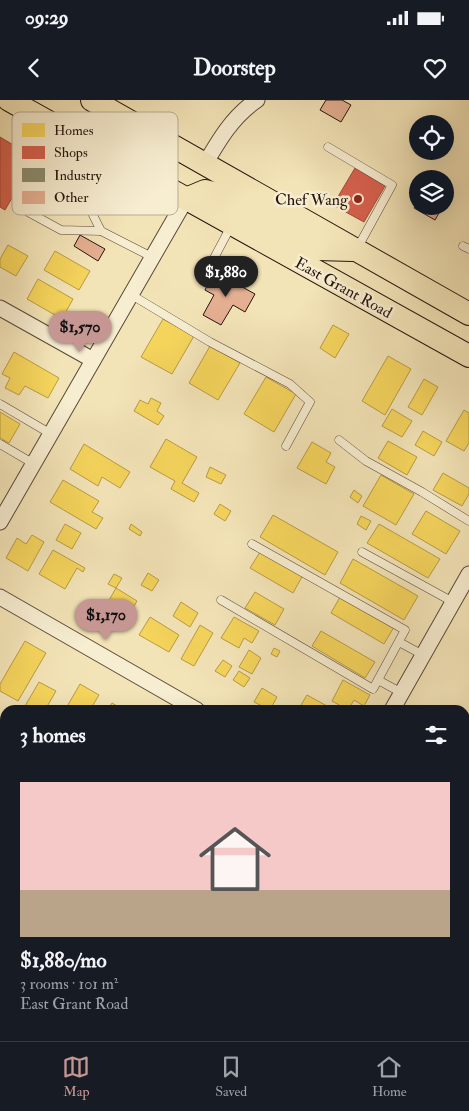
<!DOCTYPE html>
<html lang="en">
<head>
<meta charset="utf-8">
<style>
  :root { --surface:#171b24; --page:#242831; --text:#f1f3f6; --muted:#9ea1a6; --line:#363941; --accent:#c59692 }
  body { margin:0; font-family:"IM FELL Double Pica",serif; background:var(--page); color:var(--text); height:100vh; display:flex; flex-direction:column; font-size:19px; white-space:nowrap }
  * { box-sizing:border-box; margin:0 }
  p { font-size:16px; color:var(--muted) }
  .icon { flex:none; width:28px; height:28px; fill:none; stroke:currentColor; stroke-width:2; stroke-linecap:round; stroke-linejoin:round }
  .map { position:relative; flex:1; overflow:hidden }
  .side { position:absolute; left:0px; top:605px; width:470px; height:336px; display:flex; flex-direction:column; background:var(--surface); border-radius:15px 15px 0 0; box-shadow:0 5px 20px #0002 }
  .side>* { flex:none }
  .controls { position:absolute; left:409px; top:15px; display:grid; gap:10px }
  .controls a { display:grid; place-items:center; width:45px; height:45px; border-radius:50%; background:var(--surface); box-shadow:0 5px 20px #0002; font-size:25px }
  .price { position:absolute; translate:-50% -42px; padding:0 11px; border-radius:18px; background:var(--accent); color:#111; font-size:16px; line-height:32px; filter:drop-shadow(0 1px 2px #0008) }
  .price::after { content:''; position:absolute; left:50%; top:30px; width:15px; height:11px; margin-left:-8px; background:inherit; clip-path:polygon(0 0,100% 0,50% 100%) }
  .price.current { background:#222; color:#fff }
  ul { padding:0; list-style:none }
  li { display:grid; align-content:center; gap:10px; height:265px; padding:0 20px }
  li span { display:grid; place-items:center; height:155px; border-radius:0px; color:#555 }
  li>.icon { margin-inline-start:auto }
  span .icon { width:90px; height:90px; fill:#fffc; stroke-width:1 }
  li b { font-size:21px }
  h2 { display:flex; justify-content:space-between; align-items:center; height:60px; padding:0 20px; font-size:21px }
  .status { display:flex; justify-content:space-between; align-items:center; height:35px; padding:0 25px; background:var(--surface); direction:ltr }
  .status svg { height:14px; fill:currentColor }
  header { display:flex; justify-content:space-between; align-items:center; height:65px; padding:0 20px; background:var(--surface); font-size:22px; font-weight:800 }
  .dock { display:flex; justify-content:space-around; align-items:center; height:70px; border-top:1px solid var(--line); background:var(--surface); font-size:14px; color:var(--muted) }
  .dock a { display:grid; justify-items:center; gap:2px }
  .dock .current { color:var(--accent) }
  .map>svg:first-child { display:block }
  .homes { fill:#f6d55c; stroke:#b79b45 }
  .shops { fill:#d6604d; stroke:#a1493a }
  .industry { fill:#8c8c6e; stroke:#6d6851 }
  .building { fill:#e5b092; stroke:#24140e }
  .lines { fill:none; stroke-linecap:round; stroke-linejoin:round }
  .lane-casing { stroke:#584838; stroke-width:9 }
  .street-casing { stroke:#584838; stroke-width:17 }
  .primary-casing { stroke:#24140e; stroke-width:24 }
  .lane { stroke:#f7edd0; stroke-width:8 }
  .street { stroke:#f7edd0; stroke-width:15 }
  .primary { stroke:#f3e4b7; stroke-width:22 }
  .poi-dot { fill:#8f2418; stroke:#f7edd0; stroke-width:2 }
  .labels { text-anchor:middle; stroke-width:5; stroke-linejoin:round; paint-order:stroke }
  .poi-label { font-size:16px; fill:#24140e; stroke:#f7edd0; text-anchor:end }
  .street-label { font-size:16px; fill:#24140e; stroke:#f7edd0 }
  .key { fill:#f7edd0; stroke:#b8ac96; stroke-width:1 }
  .key-label { font-size:14px; fill:#24140e }
</style>
</head>
<body>
<div class="status"><b>09:29</b><svg viewBox="0 0 49 12"><path d="M0 12V9h3v3zM5 12V6h3v6zM10 12V3h3v9zM15 12V0h3v12zM26 1h20v11H26zM47 4h2v5h-2z"/></svg></div>
<header><svg class="icon" aria-label="back" viewBox="0 0 24 24"><path d="M15 5l-7 7 7 7"/></svg>Doorstep<svg class="icon" aria-label="heart" viewBox="0 0 24 24"><path d="M12 20l-8-8c-3-5 5-10 8-4 3-6 11-1 8 4z"/></svg></header>
<div class="map">
<svg width="469" height="941" viewBox="0 0 469 941">
  <rect width="100%" height="100%" fill="#f3e4b7"/>
  <filter id="stains"><feTurbulence type="fractalNoise" baseFrequency=".004" numOctaves="4"/><feColorMatrix values="0 0 0 0 .2 0 0 0 0 .09 0 0 0 0 .02 0 0 0 .5 -.17"/></filter>
  <radialGradient id="worn" r=".72"><stop offset=".6" stop-color="#630" stop-opacity="0"/><stop offset="1" stop-color="#630" stop-opacity=".3"/></radialGradient>
  <g class="homes">
    <path d="M8 145 28 156 16 176 0 167V159Z"/>
    <path d="M55 151 90 171 79 190 44 170Z"/>
    <path d="M38 179 73 199 62 219 27 199Z"/>
    <path d="M163 219 194 236 172 274 141 257Z"/>
    <path d="M333 225 349 234 335 258 320 248Z"/>
    <path d="M210 246 240 263 218 300 189 283Z"/>
    <path d="M14 252 59 278 48 298 25 286 19 295 5 288 10 278 2 274Z"/>
    <path d="M388 256 411 269 385 315 362 301Z"/>
    <path d="M266 277 296 294 274 332 244 314Z"/>
    <path d="M424 279 438 287 422 315 408 307Z"/>
    <path d="M151 298 161 303 157 311 164 316 158 325 134 311 140 300 148 304Z"/>
    <path d="M392 309 412 321 402 337 382 326Z"/>
    <path d="M464 310 469 313V343L464 351 446 341Z"/>
    <path d="M0 312 20 324 9 343 0 338Z"/>
    <path d="M423 331 442 342 434 356 415 345Z"/>
    <path d="M166 339 197 357 182 383 199 393 194 402 171 389 175 381 150 367Z"/>
    <path d="M388 341 417 357 407 375 378 358Z"/>
    <path d="M312 342 331 353 326 362 335 367 326 384 297 368Z"/>
    <path d="M84 344 130 372 120 388 102 377 98 386 70 369Z"/>
    <path d="M210 367 226 375 221 384 206 377Z"/>
    <path d="M443 373 469 388V394L462 406 433 390Z"/>
    <path d="M381 375 414 394 396 425 363 406Z"/>
    <path d="M63 380 99 401 92 412 103 418 96 429 50 402Z"/>
    <path d="M354 390 362 396 358 403 350 397Z"/>
    <path d="M220 404 231 411 225 421 214 414Z"/>
    <path d="M426 411 460 431 446 454 412 434Z"/>
    <path d="M273 415 338 452 325 475 260 437Z"/>
    <path d="M361 416 371 421 366 430 357 424Z"/>
    <path d="M65 424 81 433 72 449 56 440Z"/>
    <path d="M131 424 142 432 140 436 129 429Z"/>
    <path d="M379 424 440 459 428 478 367 443Z"/>
    <path d="M32 435 44 442 28 471 6 458 17 438 26 444Z"/>
    <path d="M53 450 85 468 83 472 77 468 65 489 39 474Z"/>
    <path d="M260 452 303 475 293 493 250 468Z"/>
    <path d="M353 459 418 496 404 520 340 483Z"/>
    <path d="M148 473 159 480 152 491 141 485Z"/>
    <path d="M114 474 122 478 116 488 108 484Z"/>
    <path d="M116 488 137 501 124 523 103 511Z"/>
    <path d="M255 492 284 509 275 525 245 508Z"/>
    <path d="M340 497 394 527 384 544 331 513Z"/>
    <path d="M181 502 198 513 190 527 173 516Z"/>
    <path d="M150 517 179 535 169 552 139 535Z"/>
    <path d="M234 517 259 531 252 543 244 538 239 548 221 538Z"/>
    <path d="M200 525 213 533 194 566 181 559Z"/>
    <path d="M321 531 375 562 365 578 312 546Z"/>
    <path d="M25 541 46 553 18 601 0 591V584Z"/>
    <path d="M274 548 280 551 277 557 271 554Z"/>
    <path d="M249 550 261 558 252 574 239 567Z"/>
    <path d="M223 560 232 566 225 577 215 571Z"/>
    <path d="M239 571 250 578 244 587 233 580Z"/>
    <path d="M343 580 370 595 364 606 354 600 348 610 332 601Z"/>
    <path d="M39 582 56 591 45 610H33L25 606Z"/>
    <path d="M80 584 99 595 90 610H65Z"/>
    <path d="M262 588 277 597 270 610 254 602Z"/>
    <path d="M307 595 327 606 325 610H298Z"/>
    <path d="M112 603 124 610H108Z"/>
    <path d="M465 618 469 620V646L465 644Z"/>
    <path d="M2 621 5 623V637L0 634V624Z"/>
    <path d="M466 655 469 657V673L465 671Z"/>
    <path d="M465 691 469 693V721L465 718Z"/>
    <path d="M0 740 5 743V772L0 769Z"/>
    <path d="M469 854V870L465 868V861Z"/>
    <path d="M131 936H167L165 941H128Z"/>
    <path d="M265 936H300L297 941H273Z"/>
  </g>
  <g class="shops">
    <path d="M0 37 35 58 5 110 0 107Z"/>
    <path d="M355 68 385 86 364 122 333 105Z"/>
  </g>
  <path class="industry" d="M331 936H348L351 938 349 941H328Z"/>
  <g class="building">
    <path d="M326 0H342L351 5 341 22 320 10Z"/>
    <path d="M418 101V106H443L435 120 414 108Z"/>
    <path d="M80 135 105 149 98 161 74 146Z"/>
    <path d="M215 172 255 194 245 212 233 205 221 225 203 215 214 195 205 190Z"/>
  </g>
  <g class="lines">
    <g class="lane-casing">
      <g id="lane">
        <path d="M84 44 62 86 90 109 101 131 152 157"/>
        <path d="M328 47 392 85 358 147"/>
        <path d="M62 86 43 84 28 112 61 130 101 131"/>
        <path d="M463 146 469 149"/>
        <path d="M203 179 231 126"/>
        <path d="M130 194 210 242 290 284 310 302 286 346"/>
        <path d="M0 304 51 334"/>
        <path d="M339 340 366 361 422 392 469 421"/>
        <path d="M0 344 34 364"/>
        <path d="M362 452 453 502"/>
        <path d="M221 500 373 589 405 530 252 444"/>
        <path d="M399 542 423 555"/>
        <path d="M378 580 402 593"/>
        <path d="M175 610 180 601"/>
        <path d="M0 657 5 660"/>
        <path d="M0 835 2 834 5 830"/>
      </g>
    </g>
    <g class="street-casing">
      <g id="street">
        <path d="M205 64C219 40 233 16 257 0"/>
        <path d="M0 208 93 260"/>
        <path d="M0 422 186 99"/>
        <path d="M0 497 197 610"/>
        <path d="M392 610 469 474"/>
        <path d="M465 761 469 764"/>
        <path d="M202 941 205 936"/>
      </g>
    </g>
    <g class="primary-casing">
      <g id="primary">
        <path d="M9 0 469 256"/>
        <path d="M92 0 469 214"/>
        <path d="M186 99 205 91 213 93 317 149 353 150"/>
      </g>
    </g>
    <use href="#lane" class="lane"/>
    <use href="#street" class="street"/>
    <use href="#primary" class="primary"/>
  </g>
  <circle class="poi-dot" cx="358" cy="99" r="5"/>
  <g class="labels">
    <g class="poi-label">
      <text x="348" y="105">Chef Wang</text>
    </g>
    <g class="street-label">
      <text transform="translate(344 187) rotate(29)" y="6">East Grant Road</text>
    </g>
  </g>
  <rect x="12" y="12" width="166" height="103" rx="8" class="key"/>
  <rect x="22" y="23" width="23" height="14" fill="#f6d55c"/>
  <rect x="22" y="46" width="23" height="13" fill="#d6604d"/>
  <rect x="22" y="68" width="23" height="14" fill="#8c8c6e"/>
  <rect x="22" y="91" width="23" height="13" fill="#e5b092"/>
  <g class="key-label">
    <text x="54" y="35">Homes</text>
    <text x="54" y="57">Shops</text>
    <text x="54" y="80">Industry</text>
    <text x="54" y="102">Other</text>
  </g>
  <rect width="100%" height="100%" filter="url(#stains)"/>
  <rect width="100%" height="100%" fill="url(#worn)"/>
</svg>
<div class="controls">
<a><svg class="icon" aria-label="locate" viewBox="0 0 24 24"><circle cx="12" cy="12" r="6"/><path d="M12 2v4M12 18v4M2 12h4M18 12h4"/></svg></a>
<a><svg class="icon" aria-label="layers" viewBox="0 0 24 24"><path d="M12 4l9 5-9 5-9-5zM3 14l9 5 9-5"/></svg></a>
</div>
<b class="price current" style="left:226px;top:198px">$1,880</b>
<b class="price" style="left:80px;top:253px">$1,570</b>
<b class="price" style="left:106px;top:541px">$1,170</b>
<section class="side">
<h2>3 homes<svg class="icon" aria-label="filters" viewBox="0 0 24 24"><path d="M4 7h16M4 17h16"/><circle cx="9" cy="7" r="2"/><circle cx="15" cy="17" r="2"/></svg></h2>
<ul>
<li><span style="background:linear-gradient(#f6c9c9 70%,#b9a48a 0)"><svg class="icon" aria-label="home" viewBox="0 0 24 24"><path d="M3 11l9-7 9 7M6 9v11h12V9"/></svg></span><div><b>$1,880/mo</b><p>3 rooms · 101 m²</p><p>East Grant Road</p></div></li>
</ul>
</section>
</div>
<nav class="dock">
<a class="current"><svg class="icon" aria-label="map" viewBox="0 0 24 24"><path d="M3 6l6-2 6 2 6-2v14l-6 2-6-2-6 2zM9 4v14M15 6v14"/></svg>Map</a>
<a><svg class="icon" aria-label="saved" viewBox="0 0 24 24"><path d="M7 4h10v16l-5-4-5 4z"/></svg>Saved</a>
<a><svg class="icon" aria-label="home" viewBox="0 0 24 24"><path d="M3 11l9-7 9 7M6 9v11h12V9"/></svg>Home</a>
</nav>
</body>
</html>
